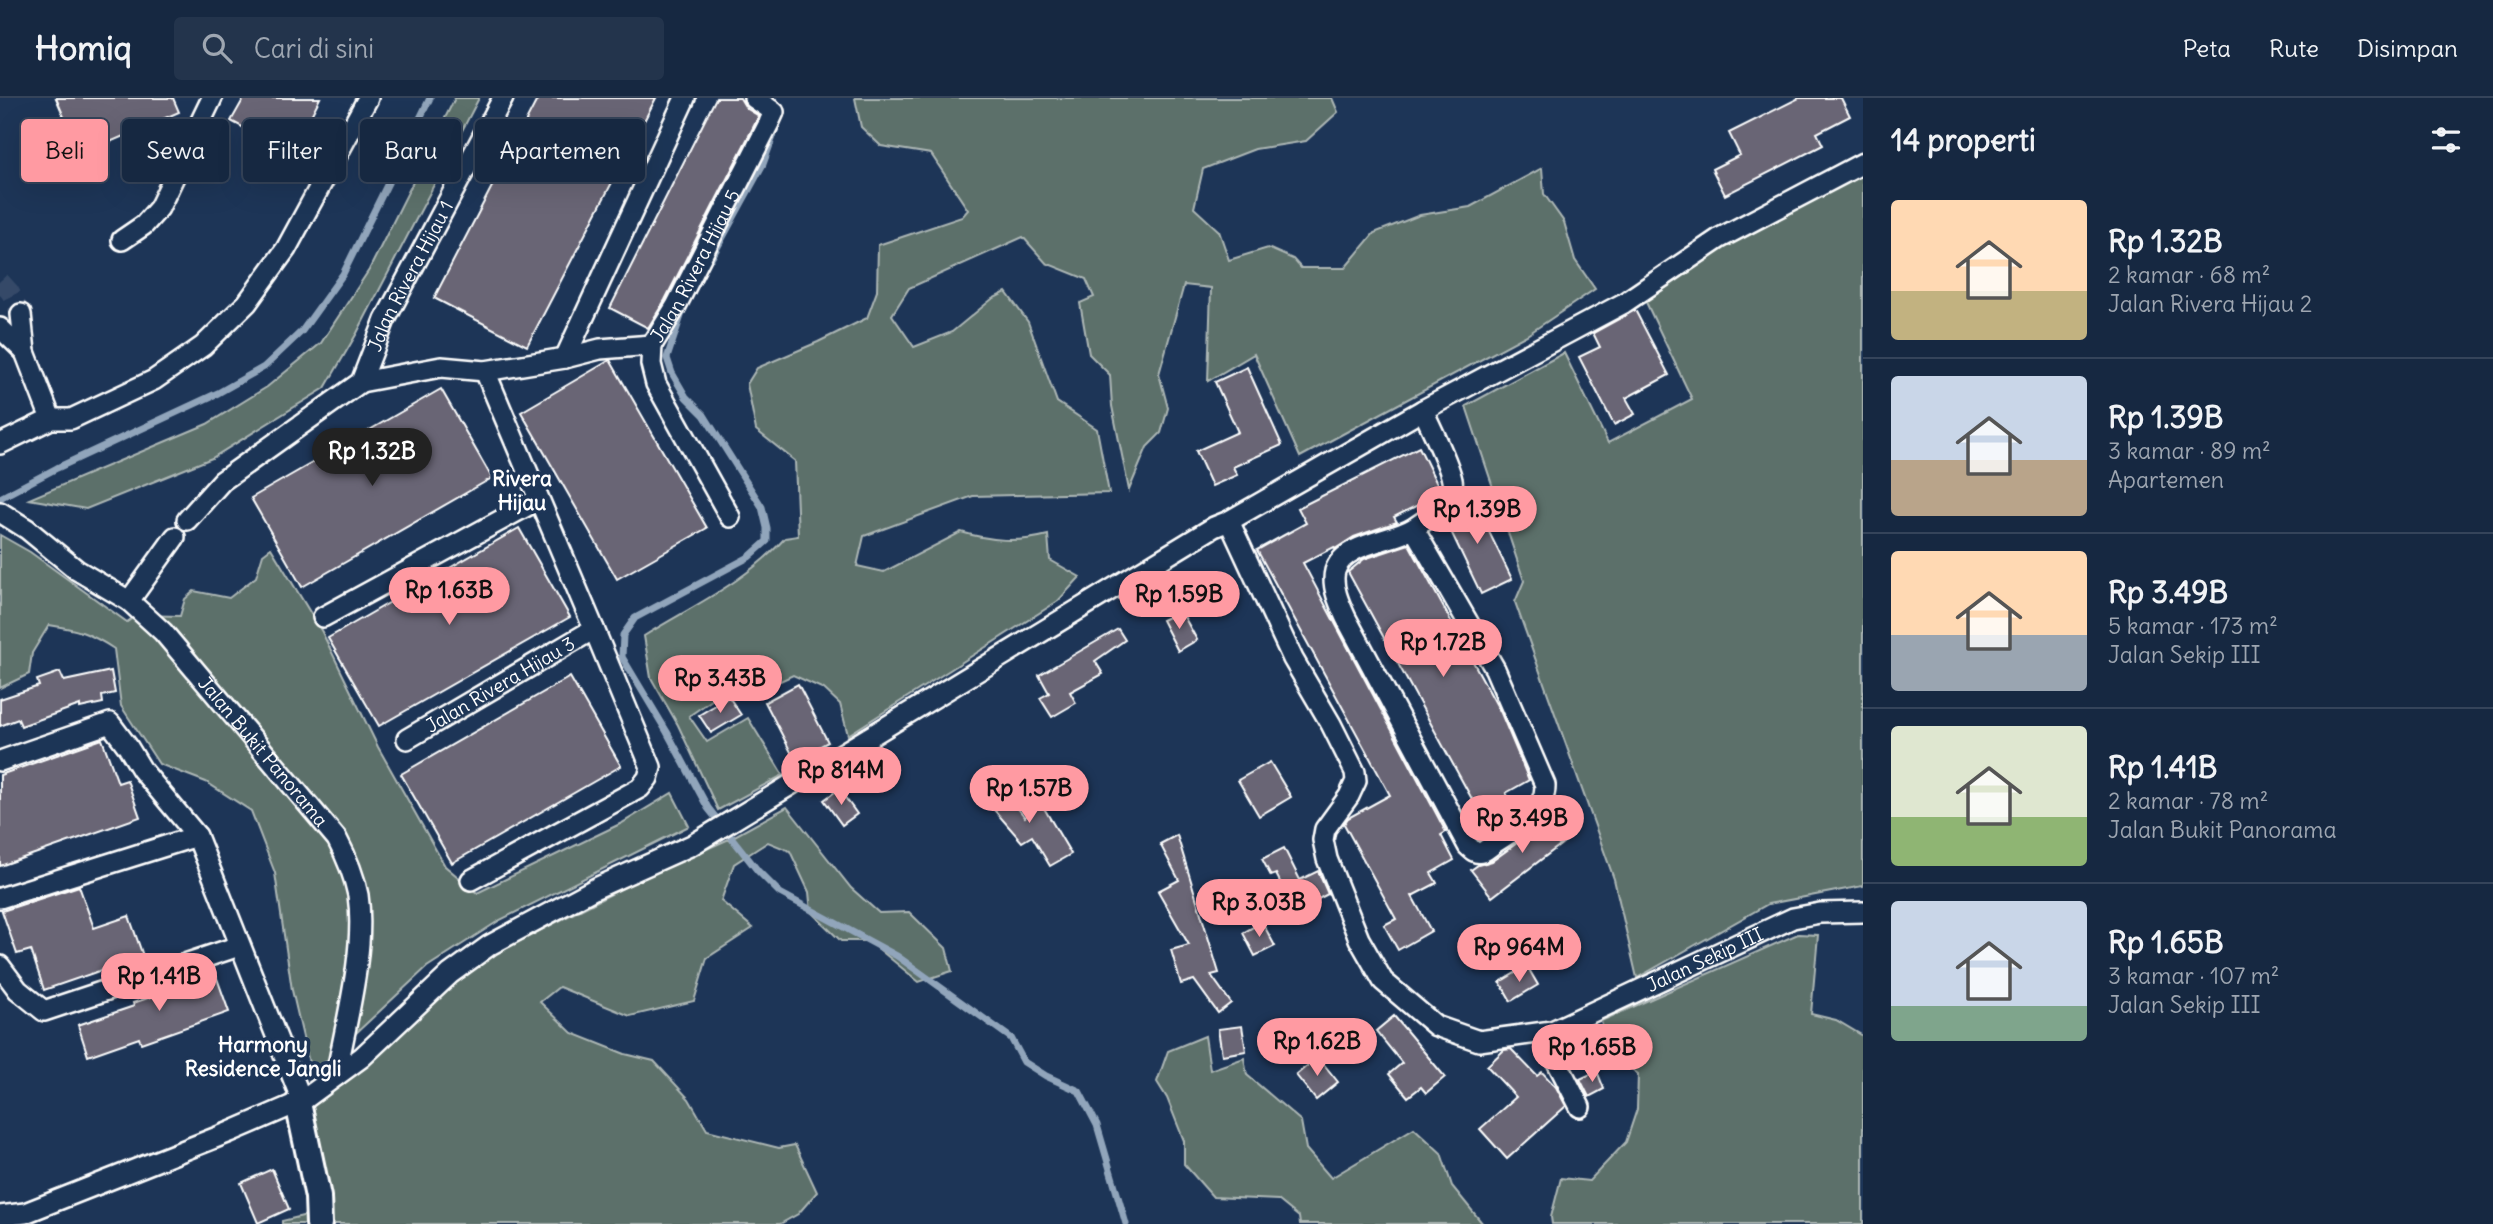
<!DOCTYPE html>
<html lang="id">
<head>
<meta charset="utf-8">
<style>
  :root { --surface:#162841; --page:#23344c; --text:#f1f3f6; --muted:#9ea6b1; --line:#35445a; --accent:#ff9aa2 }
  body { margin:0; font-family:Delius,sans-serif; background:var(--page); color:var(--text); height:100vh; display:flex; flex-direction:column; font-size:26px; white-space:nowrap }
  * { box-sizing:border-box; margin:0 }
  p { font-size:23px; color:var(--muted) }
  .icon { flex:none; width:38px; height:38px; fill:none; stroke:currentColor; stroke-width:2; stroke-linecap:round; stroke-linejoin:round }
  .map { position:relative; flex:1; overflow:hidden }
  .sheet { display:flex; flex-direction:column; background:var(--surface); width:630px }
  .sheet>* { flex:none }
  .hud { position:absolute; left:21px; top:21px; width:665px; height:63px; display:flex; gap:14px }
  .price { position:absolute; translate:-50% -60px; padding:0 16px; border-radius:24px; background:var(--accent); color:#111; font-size:23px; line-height:46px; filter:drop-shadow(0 2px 4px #0008) }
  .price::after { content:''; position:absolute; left:50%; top:42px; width:21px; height:16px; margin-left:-10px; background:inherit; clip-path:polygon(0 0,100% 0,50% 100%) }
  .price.current { background:#222; color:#fff }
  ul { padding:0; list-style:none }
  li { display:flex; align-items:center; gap:21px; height:175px; padding:0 28px }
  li+li { border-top:2px solid var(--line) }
  li span { display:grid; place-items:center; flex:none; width:196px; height:140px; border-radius:7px; color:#555 }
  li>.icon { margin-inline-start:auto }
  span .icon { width:84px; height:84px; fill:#fffc; stroke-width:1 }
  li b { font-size:30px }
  h2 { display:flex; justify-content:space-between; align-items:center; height:84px; padding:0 28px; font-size:30px }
  .tag { padding:0 24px; border-radius:7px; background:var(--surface); box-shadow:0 7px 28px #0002,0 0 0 2px var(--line); font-size:24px; line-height:63px }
  .tag.current { background:var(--accent); color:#111 }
  header { display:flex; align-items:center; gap:42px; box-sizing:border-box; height:98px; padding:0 35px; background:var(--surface); border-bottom:2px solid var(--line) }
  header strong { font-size:33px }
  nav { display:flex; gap:38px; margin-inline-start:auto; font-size:24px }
  .search { width:490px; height:63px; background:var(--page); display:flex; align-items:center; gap:18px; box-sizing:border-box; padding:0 24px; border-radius:7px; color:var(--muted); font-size:26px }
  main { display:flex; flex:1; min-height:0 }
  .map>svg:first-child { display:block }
  .green { fill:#5b6f6b; stroke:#adb7b5; stroke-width:2 }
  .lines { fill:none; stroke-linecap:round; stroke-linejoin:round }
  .stream { stroke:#91a5bb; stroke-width:7 }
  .building { fill:#696574; stroke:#fff; stroke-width:2 }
  .minor-tunnel { stroke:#344968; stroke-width:19; stroke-dasharray:19 10; stroke-linecap:butt }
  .minor-casing { stroke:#fff; stroke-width:24 }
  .tertiary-casing { stroke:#fff; stroke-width:30 }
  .minor { stroke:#1d3557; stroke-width:19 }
  .tertiary { stroke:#1d3557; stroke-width:24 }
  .labels { text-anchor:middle; stroke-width:7; stroke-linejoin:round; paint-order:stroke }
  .street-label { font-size:19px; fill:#fff; stroke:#1d3557 }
  .neighbourhood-label { font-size:21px; font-weight:bold; fill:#fff; stroke:#1d3557 }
</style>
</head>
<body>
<header>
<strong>Homiq</strong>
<div class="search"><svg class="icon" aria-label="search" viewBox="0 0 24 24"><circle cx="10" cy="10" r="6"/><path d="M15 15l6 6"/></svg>Cari di sini</div>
<nav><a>Peta</a><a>Rute</a><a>Disimpan</a></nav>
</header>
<main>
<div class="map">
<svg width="1863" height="1126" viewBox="0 0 1863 1126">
  <rect width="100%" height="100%" fill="#1d3557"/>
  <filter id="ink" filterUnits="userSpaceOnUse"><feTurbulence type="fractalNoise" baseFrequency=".0143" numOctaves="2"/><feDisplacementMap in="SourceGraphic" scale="14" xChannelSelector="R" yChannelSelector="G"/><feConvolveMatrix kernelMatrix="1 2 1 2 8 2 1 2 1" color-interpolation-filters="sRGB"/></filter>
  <g filter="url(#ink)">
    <g class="green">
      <path d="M455 0H479L357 235 325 290 212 360 86 411 29 401 207 326 267 289 321 245 369 172Z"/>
      <path d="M855 0H1332L1338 14 1306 43 1255 51 1203 71 1194 110 1219 133 1229 162 1268 150 1293 161 1301 170H1345L1374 135 1420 117 1470 109 1542 70 1544 96 1564 124 1575 162 1595 191 1527 237 1300 359 1254 256 1208 283 1211 190 1184 187 1159 276 1168 310 1161 335 1147 349 1129 392 1112 308 1110 277 1089 256 1080 205 1094 199 1086 181 1046 165 1023 139 909 190 892 217 914 249 952 234 992 201 1006 194 1028 224 1057 304 1097 331 1109 395 973 398 864 438 857 468 884 474 961 434C991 443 1017 445 1048 437L1050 462 1080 479 1058 503 848 637 840 606 824 591 793 577 761 592 749 576 689 618 707 644 748 620 783 677 718 712 678 627 651 580 644 538C694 507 746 484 785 440L798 438 795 363 756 332 747 286 757 270 818 244 867 220 877 193 878 147 962 119 968 112 931 56 881 48 861 29Z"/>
      <path d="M1863 69V788L1768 806 1637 880 1614 781 1515 504 1524 483 1466 308 1564 255 1608 345 1692 301 1645 202 1746 135Z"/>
      <path d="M0 437 30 454 127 524 137 517 180 518 185 501 194 493 229 500 256 479 263 456 271 450 322 534 378 649 445 768 477 795 622 725 672 695 689 728 500 822 427 869 324 965 315 969 309 965 292 892 275 775 251 713 206 684 159 666 121 608 114 551C90 535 77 531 49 527L32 555 29 576 0 590Z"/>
      <path d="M787 709 851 790 879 815 909 814 946 850 952 873 919 884 869 843H841L811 814 809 794 790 753 768 744 734 766 721 803 753 830 707 860 694 903 630 918 559 889 540 904 572 935 625 956 654 963 689 1001 707 1032 779 1050 795 1047 817 1094 798 1116 780 1126H282V1123L311 1116 292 1012 433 901 493 857 642 780 729 741Z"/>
      <path d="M1798 836 1818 837 1811 916 1836 922 1863 938V1126H1552L1551 1119 1561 1080 1589 1083 1626 1044 1637 1011 1638 976 1610 954 1601 923Z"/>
      <path d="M1205 938 1210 972 1244 960 1247 977 1301 1023 1306 1051 1331 1080 1414 1030 1441 1055 1452 1088 1483 1126H1300L1299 1119 1278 1102 1213 1099 1184 1066V1043L1167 1000 1157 984 1168 953Z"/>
    </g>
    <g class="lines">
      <g class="stream">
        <path d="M712 159 763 66 779 22"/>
        <path d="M683 212 667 260 672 275 686 299 704 317 762 409 767 430V443L749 459 635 520 623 537 622 559 667 634 708 710 758 773 780 795 897 858 1011 940 1024 964 1046 978 1079 993 1097 1027 1126 1126"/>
        <path d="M0 400 57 370 218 295 264 269 302 233 343 176 430 0"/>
      </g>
    </g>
    <g class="building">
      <path d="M56 0H173L179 14 80 57Z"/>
      <path d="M244 0H320L292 55 231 23Z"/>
      <path d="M538 0H656L527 248 434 200Z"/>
      <path d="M716 0H740L746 10 759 18 665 202 648 230 610 210Z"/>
      <path d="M1799 0H1841L1850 18 1817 35 1823 47 1725 97 1712 71 1740 57 1729 35Z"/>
      <path d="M1635 212 1669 277 1626 300 1635 316 1614 327 1579 259 1600 249 1593 235Z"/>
      <path d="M610 262 707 430 617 481 521 314Z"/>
      <path d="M1247 269 1282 347 1233 369 1237 377 1212 388 1196 353 1238 334 1215 284Z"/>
      <path d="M441 291 492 380 302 489 251 400Z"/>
      <path d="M1419 349 1439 390 1432 400 1394 419 1397 424 1354 439 1335 451 1334 449 1303 465 1446 734 1441 737 1454 762 1431 775 1437 785 1412 798 1431 833 1398 852 1384 827 1396 821 1344 726 1348 720 1390 697 1257 452 1306 425 1298 410Z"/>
      <path d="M1472 399 1512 481 1481 496 1445 421 1458 406Z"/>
      <path d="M519 430 570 519 379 628 328 540Z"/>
      <path d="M1409 446 1501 615 1529 682 1506 695 1517 714 1490 734 1348 474 1364 461Z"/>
      <path d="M1181 513 1197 542 1178 553 1162 522Z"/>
      <path d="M1118 531 1125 542 1095 563 1103 576 1070 594 1076 605 1052 619 1040 600 1049 595 1039 577Z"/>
      <path d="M111 573 115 595 102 598 103 605 80 610V607L21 628 18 621 0 628V601L39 588 37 582 60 574 64 583Z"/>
      <path d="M570 579 621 668 452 765 401 676Z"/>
      <path d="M798 586 828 644 795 662 765 604Z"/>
      <path d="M729 599 741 617 711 635 699 617Z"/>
      <path d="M102 641 118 685 127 682 140 719 0 768V677Z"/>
      <path d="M1270 664 1291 699 1259 718 1238 682Z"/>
      <path d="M998 686 1025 719 1041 705 1071 756 1050 768 1032 738 1022 744 982 698Z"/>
      <path d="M839 691 857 716 842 727 824 702Z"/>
      <path d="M1551 712 1572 738 1492 799 1471 772 1478 767 1492 763 1528 737Z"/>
      <path d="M1177 737 1219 875 1211 877 1231 905 1218 915 1194 882 1181 886 1171 852 1189 847 1158 793 1179 782 1160 746Z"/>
      <path d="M1284 750 1300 782 1318 773 1328 796 1295 813 1276 776 1271 778 1262 761Z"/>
      <path d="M79 788 94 830 129 818 143 858 44 892 31 852 17 856 2 813Z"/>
      <path d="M1262 824 1275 848 1255 858 1243 835Z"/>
      <path d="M1527 868 1538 887 1511 903 1500 884Z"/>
      <path d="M213 869 229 914 141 945 139 940 88 958 78 927 134 908 133 905 160 896 158 888Z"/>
      <path d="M1394 918 1445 979 1426 995 1421 989 1408 999 1389 976 1402 965 1376 933Z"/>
      <path d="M1242 928 1246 953 1222 957 1218 931Z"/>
      <path d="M1511 951 1537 978 1542 974 1556 989 1566 1008 1507 1061 1480 1031 1516 999 1487 968 1504 952Z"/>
      <path d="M1318 959 1338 984 1316 1002 1296 977Z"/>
      <path d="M1597 973 1604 991 1589 999 1580 981Z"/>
      <path d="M272 1071 289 1111 258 1125 241 1085Z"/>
    </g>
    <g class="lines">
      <path class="minor-tunnel" d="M0 183 10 194 21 216"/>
      <g class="minor-casing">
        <g id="minor">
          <path d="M122 142 144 127 159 110 212 0"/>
          <path d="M21 216 25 254 51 321"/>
          <path d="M0 230 25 254"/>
          <path d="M565 260 685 0"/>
          <path d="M361 284 441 269 485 273 565 260 600 251 652 247"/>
          <path d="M0 346 51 321H71L154 282 203 248 247 205 286 151 368 0"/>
          <path id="s1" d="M0 414 27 431 77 472 129 503 163 534 337 741C346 758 354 777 358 797 366 851 346 924 336 978"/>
          <path id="s2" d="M730 419 656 286 651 266 652 247 676 208 769 25 774 14 754 0"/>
          <path id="s3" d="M187 422 222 383 361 284 385 222 503 0"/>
          <path id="s4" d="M1229 423 1293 561 1331 626 1355 674 1356 683 1349 698 1325 731 1323 742 1327 761 1359 841 1383 883 1436 928 1479 943 1552 933 1793 820 1820 815 1863 814"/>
          <path d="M1414 431 1495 571 1545 687C1546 714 1516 731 1496 744 1492 747 1487 752 1482 754 1476 756 1472 752 1468 748L1346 520C1340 507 1331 488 1335 473 1344 444 1393 444 1414 430 1428 421 1456 401 1452 382 1449 365 1431 330 1423 312"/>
          <path d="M129 503 175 439"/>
          <path d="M323 519 538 402"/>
          <path id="s5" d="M407 641 594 531"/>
          <path d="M0 663 110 625 128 649 142 672 197 738 302 1003"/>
          <path d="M471 782 640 690 648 680 651 669 594 531 485 273"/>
          <path d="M0 800 197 738"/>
          <path d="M0 868 18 892 44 913 239 848"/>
          <path d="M1552 933 1557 964 1580 1009"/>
          <path d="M0 1118 25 1115 230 1034 302 1003 362 959 450 876 490 847 596 790 692 747 1214 429 1229 423 1423 312 1624 205 1720 140 1863 65"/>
        </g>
      </g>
      <g class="tertiary-casing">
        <path id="tertiary" d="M298 1005 318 1099 319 1126"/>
      </g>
      <use href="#minor" class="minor"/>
      <use href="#tertiary" class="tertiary"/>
    </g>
  </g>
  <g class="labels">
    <g class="street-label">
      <text dy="7" stroke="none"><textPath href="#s2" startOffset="282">Jalan Rivera Hijau 5</textPath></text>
      <text dy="7" stroke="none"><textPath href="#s3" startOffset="340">Jalan Rivera Hijau 1</textPath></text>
      <text dy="7" stroke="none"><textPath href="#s5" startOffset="108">Jalan Rivera Hijau 3</textPath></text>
      <text dy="7" stroke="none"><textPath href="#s1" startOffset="359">Jalan Bukit Panorama</textPath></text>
      <text dy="7" stroke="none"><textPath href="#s4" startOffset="870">Jalan Sekip III</textPath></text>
    </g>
    <g class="neighbourhood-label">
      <text x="522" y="388">Rivera<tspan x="522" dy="24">Hijau</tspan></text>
      <text x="263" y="954">Harmony<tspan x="263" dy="24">Residence Jangli</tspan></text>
    </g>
  </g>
</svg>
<b class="price current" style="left:372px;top:390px">Rp 1.32B</b>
<b class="price" style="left:1477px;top:448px">Rp 1.39B</b>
<b class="price" style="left:449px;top:529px">Rp 1.63B</b>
<b class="price" style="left:1179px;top:533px">Rp 1.59B</b>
<b class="price" style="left:1443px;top:581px">Rp 1.72B</b>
<b class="price" style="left:720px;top:617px">Rp 3.43B</b>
<b class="price" style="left:841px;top:709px">Rp 814M</b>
<b class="price" style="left:1029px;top:727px">Rp 1.57B</b>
<b class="price" style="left:1522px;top:757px">Rp 3.49B</b>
<b class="price" style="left:1259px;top:841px">Rp 3.03B</b>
<b class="price" style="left:1519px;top:886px">Rp 964M</b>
<b class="price" style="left:159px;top:915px">Rp 1.41B</b>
<b class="price" style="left:1317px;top:980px">Rp 1.62B</b>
<b class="price" style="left:1592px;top:986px">Rp 1.65B</b>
<div class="hud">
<a class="tag current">Beli</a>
<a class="tag">Sewa</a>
<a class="tag">Filter</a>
<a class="tag">Baru</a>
<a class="tag">Apartemen</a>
</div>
</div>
<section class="sheet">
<h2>14 properti<svg class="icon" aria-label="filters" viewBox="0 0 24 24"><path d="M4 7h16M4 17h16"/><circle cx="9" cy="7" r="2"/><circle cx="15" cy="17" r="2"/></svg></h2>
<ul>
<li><span style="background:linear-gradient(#ffd9b3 65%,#c2b280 0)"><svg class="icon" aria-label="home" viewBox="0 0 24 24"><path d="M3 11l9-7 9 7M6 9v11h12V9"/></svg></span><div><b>Rp 1.32B</b><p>2 kamar · 68 m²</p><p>Jalan Rivera Hijau 2</p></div></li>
<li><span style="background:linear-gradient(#c9d6e8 60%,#b9a48a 0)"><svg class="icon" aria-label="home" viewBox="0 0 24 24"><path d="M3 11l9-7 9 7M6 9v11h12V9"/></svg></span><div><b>Rp 1.39B</b><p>3 kamar · 89 m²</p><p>Apartemen</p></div></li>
<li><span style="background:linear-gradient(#ffd9b3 60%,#9aa5b1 0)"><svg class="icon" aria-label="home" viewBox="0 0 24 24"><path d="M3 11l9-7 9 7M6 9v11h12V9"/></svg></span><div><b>Rp 3.49B</b><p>5 kamar · 173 m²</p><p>Jalan Sekip III</p></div></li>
<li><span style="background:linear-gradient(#dfe7d0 65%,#8fb573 0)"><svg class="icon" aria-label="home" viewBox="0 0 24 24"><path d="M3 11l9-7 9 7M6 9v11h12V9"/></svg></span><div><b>Rp 1.41B</b><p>2 kamar · 78 m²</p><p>Jalan Bukit Panorama</p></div></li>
<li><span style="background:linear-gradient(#c9d6e8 75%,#7fa58c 0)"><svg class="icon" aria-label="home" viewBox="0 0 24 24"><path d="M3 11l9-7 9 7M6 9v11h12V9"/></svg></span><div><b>Rp 1.65B</b><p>3 kamar · 107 m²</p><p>Jalan Sekip III</p></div></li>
</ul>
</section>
</main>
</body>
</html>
